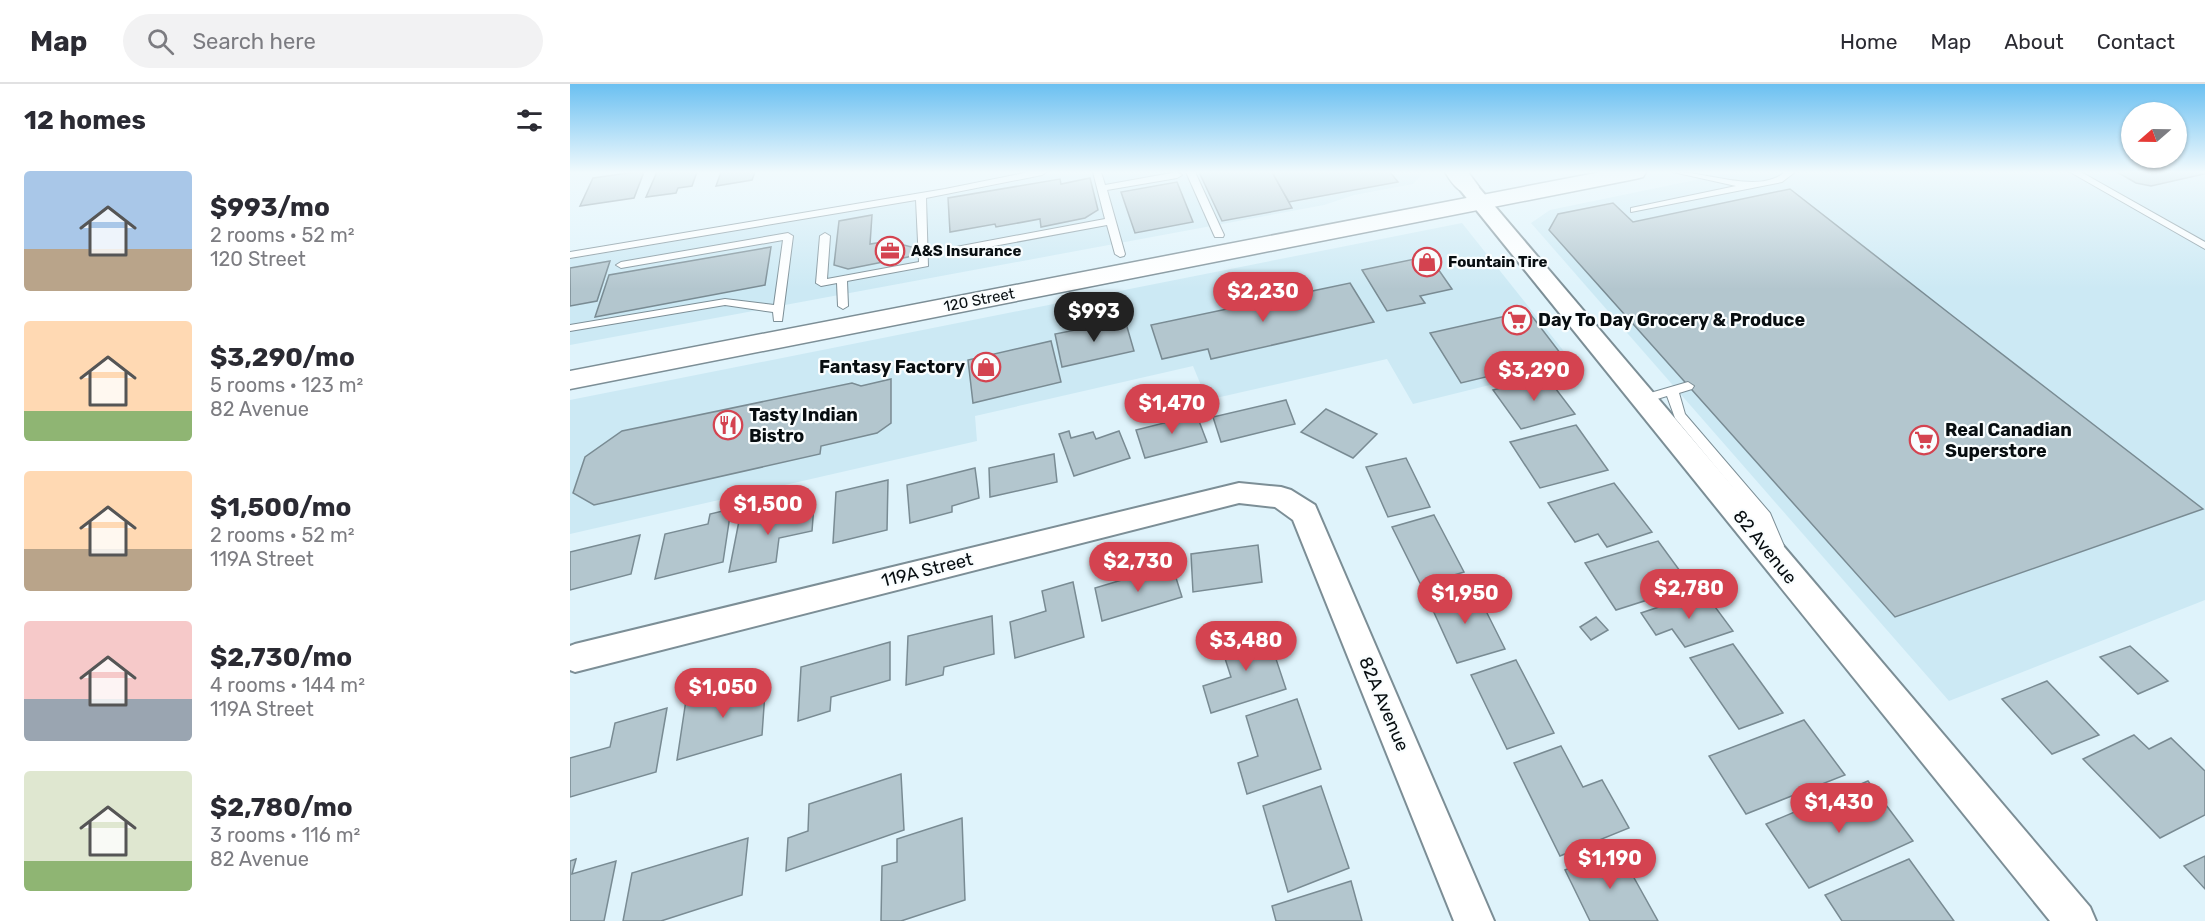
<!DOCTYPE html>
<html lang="en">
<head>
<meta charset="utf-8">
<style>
  :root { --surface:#fff; --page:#f2f2f3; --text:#2b2b33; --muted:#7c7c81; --line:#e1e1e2; --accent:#d44350 }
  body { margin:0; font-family:Rubik,sans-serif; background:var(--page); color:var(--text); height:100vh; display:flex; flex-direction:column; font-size:22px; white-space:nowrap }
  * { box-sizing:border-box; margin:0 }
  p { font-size:20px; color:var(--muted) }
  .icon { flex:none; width:33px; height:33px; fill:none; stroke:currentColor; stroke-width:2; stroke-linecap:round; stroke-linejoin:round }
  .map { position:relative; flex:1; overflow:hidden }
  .sheet { display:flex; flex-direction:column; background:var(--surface); width:570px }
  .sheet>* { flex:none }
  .needle { width:39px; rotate:250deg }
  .controls { position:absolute; left:1551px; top:18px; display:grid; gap:12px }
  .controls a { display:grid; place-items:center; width:66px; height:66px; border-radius:50%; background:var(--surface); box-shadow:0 2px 4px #0004; font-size:30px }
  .price { position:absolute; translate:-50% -51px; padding:0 14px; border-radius:21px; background:var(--accent); color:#fff; font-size:20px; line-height:39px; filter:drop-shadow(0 2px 3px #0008) }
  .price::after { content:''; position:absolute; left:50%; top:36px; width:18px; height:14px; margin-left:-9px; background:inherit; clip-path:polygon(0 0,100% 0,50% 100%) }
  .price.on { background:#222; color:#fff }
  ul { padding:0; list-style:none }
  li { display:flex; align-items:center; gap:18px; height:150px; padding:0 24px }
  li span { display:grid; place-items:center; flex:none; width:168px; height:120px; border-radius:6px; color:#555 }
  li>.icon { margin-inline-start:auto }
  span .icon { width:72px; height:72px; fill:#fffc; stroke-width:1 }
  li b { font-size:26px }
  h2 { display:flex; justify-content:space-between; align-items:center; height:72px; padding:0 24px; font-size:26px }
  header { display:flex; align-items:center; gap:36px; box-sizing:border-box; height:84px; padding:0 30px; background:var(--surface); border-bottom:2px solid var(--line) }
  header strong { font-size:28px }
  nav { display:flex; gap:33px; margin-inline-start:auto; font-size:21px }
  .search { width:420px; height:54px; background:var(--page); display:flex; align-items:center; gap:15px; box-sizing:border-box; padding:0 21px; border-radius:33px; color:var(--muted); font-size:22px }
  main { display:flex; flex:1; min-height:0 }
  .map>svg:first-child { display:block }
  .built { fill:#cce9f4 }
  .building { fill:#b3c6ce; stroke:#798b93; stroke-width:1.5 }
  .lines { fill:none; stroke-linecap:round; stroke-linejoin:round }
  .lane-casing { stroke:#7c8e96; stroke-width:2 }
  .street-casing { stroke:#7c8e96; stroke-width:4 }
  .secondary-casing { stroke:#7c8e96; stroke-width:3 }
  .lane { fill:#fff; fill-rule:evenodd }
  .street { fill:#fff; fill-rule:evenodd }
  .secondary { fill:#fff; fill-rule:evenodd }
  .labels { text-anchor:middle; stroke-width:4.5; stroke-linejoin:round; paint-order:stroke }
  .far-poi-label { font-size:15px; font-weight:bold; fill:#080e11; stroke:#f9fdfe; text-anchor:start }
  .far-street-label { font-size:15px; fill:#080e11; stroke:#f9fdfe }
  .poi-label { font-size:18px; font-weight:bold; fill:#080e11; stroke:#f9fdfe; text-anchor:start }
  .street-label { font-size:18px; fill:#080e11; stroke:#f9fdfe }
</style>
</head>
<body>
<header>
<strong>Map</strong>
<div class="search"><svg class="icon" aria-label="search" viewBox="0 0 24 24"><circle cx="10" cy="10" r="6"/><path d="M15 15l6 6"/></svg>Search here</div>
<nav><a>Home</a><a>Map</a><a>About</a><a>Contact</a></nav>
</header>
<main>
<section class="sheet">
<h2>12 homes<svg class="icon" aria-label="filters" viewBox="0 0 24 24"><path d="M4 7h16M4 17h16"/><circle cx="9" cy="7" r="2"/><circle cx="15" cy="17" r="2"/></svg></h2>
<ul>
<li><span style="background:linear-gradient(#a9c7e8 65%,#b9a48a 0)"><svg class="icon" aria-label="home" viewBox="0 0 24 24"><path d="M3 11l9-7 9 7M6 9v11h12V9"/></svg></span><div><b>$993/mo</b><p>2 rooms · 52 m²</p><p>120 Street</p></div></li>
<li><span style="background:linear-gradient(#ffd9b3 75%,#8fb573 0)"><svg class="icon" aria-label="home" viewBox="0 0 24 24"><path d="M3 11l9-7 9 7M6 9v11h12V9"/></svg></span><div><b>$3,290/mo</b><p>5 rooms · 123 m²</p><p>82 Avenue</p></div></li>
<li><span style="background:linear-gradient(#ffd9b3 65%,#b9a48a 0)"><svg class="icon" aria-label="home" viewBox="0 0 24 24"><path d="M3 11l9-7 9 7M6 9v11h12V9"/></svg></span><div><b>$1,500/mo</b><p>2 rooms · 52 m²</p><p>119A Street</p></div></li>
<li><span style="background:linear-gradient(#f6c9c9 65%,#9aa5b1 0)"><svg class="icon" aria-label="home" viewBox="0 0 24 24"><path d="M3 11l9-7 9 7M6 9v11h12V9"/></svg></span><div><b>$2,730/mo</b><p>4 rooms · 144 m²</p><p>119A Street</p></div></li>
<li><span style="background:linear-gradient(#dfe7d0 75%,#8fb573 0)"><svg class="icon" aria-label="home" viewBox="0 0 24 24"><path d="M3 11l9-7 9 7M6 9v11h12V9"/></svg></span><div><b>$2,780/mo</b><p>3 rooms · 116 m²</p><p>82 Avenue</p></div></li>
</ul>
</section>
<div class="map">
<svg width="1635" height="837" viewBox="0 0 1635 837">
  <rect width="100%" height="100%" fill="#dff3fb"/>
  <g class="built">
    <path d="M492 88H854L843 100 784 111 754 121 0 261V175L388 109Z"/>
    <path d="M1164 88H1635V516L1379 617 961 139 980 126Z"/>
    <path d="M892 139 1004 280 843 320 817 275 637 316 623 282 405 332 407 357 0 450V316Z"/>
  </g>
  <g class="building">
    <path d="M65 88H74L64 114 10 122 23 94Z"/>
    <path d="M87 88H127L122 102 108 104 106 109 76 113Z"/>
    <path d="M151 88H185L182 96 146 102Z"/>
    <path d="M629 88H702L722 124 652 137Z"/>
    <path d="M702 88H820L828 98 719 118Z"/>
    <path d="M1547 88H1630L1634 90 1581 102 1566 99Z"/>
    <path d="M520 94 528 126 515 134 471 143 470 135 426 143 425 140 380 148 378 114 490 95 491 100Z"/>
    <path d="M607 98 623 138 565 149 551 108Z"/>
    <path d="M1220 105 1384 233 1633 425 1325 533 979 146 988 130 1043 119 1063 138Z"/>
    <path d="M302 131 300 160 319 157 349 165 338 173 278 185 264 181 269 137Z"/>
    <path d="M201 163 195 201 25 233 39 191Z"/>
    <path d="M859 172 882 205 850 212 855 219 817 227 792 186Z"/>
    <path d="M40 177 27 217 0 222V184Z"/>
    <path d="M780 199 804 238 641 275 638 265 592 275 581 241Z"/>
    <path d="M958 227 994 274 891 299 860 249Z"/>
    <path d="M555 236 564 267 492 283 485 250Z"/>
    <path d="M481 257 491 298 403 319 398 276Z"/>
    <path d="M976 292 1005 330 951 345 923 306Z"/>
    <path d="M321 295V339L307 349 251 362 250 370 24 421 3 409 15 373 52 347 282 299 291 302Z"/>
    <path d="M716 316 725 340 651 358 643 333Z"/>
    <path d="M624 324 637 358 575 374 566 346 606 336 604 329Z"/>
    <path d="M756 325 807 350 783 374 731 348Z"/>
    <path d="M1006 341 1038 386 970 404 940 358Z"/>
    <path d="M499 347 501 354 523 348 526 355 549 347 560 374 504 392 489 350Z"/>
    <path d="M484 370 487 398 420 413 419 384Z"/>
    <path d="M836 374 860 423 818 433 796 383Z"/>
    <path d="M405 384 409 414 382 422V428L340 439 337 401Z"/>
    <path d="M318 396 317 446 263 459 266 408Z"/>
    <path d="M1044 399 1082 448 1037 463 1028 450 1005 458 978 419Z"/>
    <path d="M244 421 242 447 209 454 206 478 159 488 169 437Z"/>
    <path d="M161 425 153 478 85 495 95 450 138 440 140 430Z"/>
    <path d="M864 431 894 488 851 501 822 443Z"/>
    <path d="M70 451 61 490 0 506V468Z"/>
    <path d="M1088 457 1121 502 1046 526 1015 479Z"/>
    <path d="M688 461 692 498 623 508 621 470Z"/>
    <path d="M602 481 612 513 532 537 525 504Z"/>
    <path d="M503 498 514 553 445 574 440 538 476 527 472 507Z"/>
    <path d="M886 503 891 513 907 509 935 565 887 579 856 511Z"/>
    <path d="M1134 508 1163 547 1115 563 1102 545 1086 551 1071 529Z"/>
    <path d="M422 532 424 570 374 583 373 591 336 601 338 552Z"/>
    <path d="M1026 533 1038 546 1021 556 1010 543Z"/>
    <path d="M696 545 716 605 641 629 633 602 661 593 650 559Z"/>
    <path d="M320 558V596L261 613 260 627 228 637 231 583Z"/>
    <path d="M1163 560 1213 629 1169 645 1120 574Z"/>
    <path d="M1560 562 1598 597 1568 610 1530 573Z"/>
    <path d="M946 576 984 649 937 665 901 591Z"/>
    <path d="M196 594 192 651 107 676 116 616Z"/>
    <path d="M1477 597 1529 651 1482 670 1432 615Z"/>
    <path d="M727 615 751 685 677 710 668 679 688 672 676 632Z"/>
    <path d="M97 624 86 688 0 713V674L40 663 45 639Z"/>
    <path d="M1234 636 1275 691 1176 730 1139 672Z"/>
    <path d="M1564 651 1579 665 1601 654 1635 687V731L1590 754 1513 675Z"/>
    <path d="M991 662 1013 703 1032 696 1059 744 990 772 944 679Z"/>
    <path d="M331 690 334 746 216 787 218 754 238 747 239 720Z"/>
    <path d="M1298 697 1343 757 1239 804 1196 740Z"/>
    <path d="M751 702 779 784 718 808 693 722Z"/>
    <path d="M392 734 395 816 331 837H311L312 782 327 778V755Z"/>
    <path d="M178 754 172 811 91 837H53L62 789Z"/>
    <path d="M1048 765 1088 837H1020L995 786Z"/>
    <path d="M1635 772V805L1614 782Z"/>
    <path d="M6 775 2 790 46 777 34 837H0V777Z"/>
    <path d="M1339 775 1384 837H1272L1255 811Z"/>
    <path d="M781 797 792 837H706L702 822Z"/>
  </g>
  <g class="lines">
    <g class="lane-casing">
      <g id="lane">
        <path d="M459 88H477L472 91 356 114 358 182 277 197 278 222 273 225 268 222 267 199 251 202 246 199 250 152 255 149 260 152 257 195 349 178 346 116 0 174V168L375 105Z"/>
        <path d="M523 88H531L535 101 607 88 612 91 607 94 537 106 555 170 554 172 550 173 545 170 537 141 386 169 381 166 386 163 535 135Z"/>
        <path d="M616 88H625L654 151 653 153H645L644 151Z"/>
        <path d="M1103 88C1137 87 1188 111 1215 88H1225L1212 98 1061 128V124L1166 102Z"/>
        <path d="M1500 88H1511L1635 158V165Z"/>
        <path d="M218 149 223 152 212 237H204L203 228 155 221 0 247V241L155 215 204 221 213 156 51 184 46 181 51 178Z"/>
        <path d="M1118 298 1124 302 1122 305 1109 309 1115 330 1200 429 1214 462 1212 466H1202L1189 435 1105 334 1097 312 1074 319 1068 315 1070 312Z"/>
      </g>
    </g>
    <g class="street-casing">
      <g id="street">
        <path d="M898 97 905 99 1520 823 1526 837H1480L891 107 888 103 891 99Z"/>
        <path d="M669 399 711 403 721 406 745 421 924 837H884L723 436 705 423 669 419 5 588 0 586V562L5 560Z"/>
      </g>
    </g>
    <g class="secondary-casing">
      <g id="secondary">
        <path d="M875 88H898L909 103 906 108C890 112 883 101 875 88Z"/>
        <path d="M1031 88H1076L1073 93 1065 95 0 305V287Z"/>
      </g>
    </g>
    <use href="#lane" class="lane"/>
    <use href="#street" class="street"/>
    <use href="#secondary" class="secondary"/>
  </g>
  <linearGradient id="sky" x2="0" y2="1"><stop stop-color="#6bc0f1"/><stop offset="0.43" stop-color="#f1fafd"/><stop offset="1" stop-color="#f1fafd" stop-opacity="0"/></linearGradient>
  <rect width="1635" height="205" fill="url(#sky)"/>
  <defs>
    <g id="office-ring" transform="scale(1.5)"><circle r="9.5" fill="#f9fdfe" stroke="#d44350" stroke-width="1.5"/><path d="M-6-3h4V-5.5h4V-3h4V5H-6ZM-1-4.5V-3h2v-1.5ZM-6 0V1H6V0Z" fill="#d44350"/></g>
    <g id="shop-ring" transform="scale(1.5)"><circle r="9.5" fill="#f9fdfe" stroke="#d44350" stroke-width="1.5"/><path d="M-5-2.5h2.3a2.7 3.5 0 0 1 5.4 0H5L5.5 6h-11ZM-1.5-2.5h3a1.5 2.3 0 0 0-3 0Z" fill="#d44350"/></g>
    <g id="supermarket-ring" transform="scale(1.5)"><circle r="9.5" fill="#f9fdfe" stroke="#d44350" stroke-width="1.5"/><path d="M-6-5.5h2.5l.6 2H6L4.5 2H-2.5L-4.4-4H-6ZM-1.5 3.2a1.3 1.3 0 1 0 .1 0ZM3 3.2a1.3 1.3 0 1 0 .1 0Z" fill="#d44350"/></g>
    <g id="restaurant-ring" transform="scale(1.5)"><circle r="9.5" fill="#f9fdfe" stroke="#d44350" stroke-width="1.5"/><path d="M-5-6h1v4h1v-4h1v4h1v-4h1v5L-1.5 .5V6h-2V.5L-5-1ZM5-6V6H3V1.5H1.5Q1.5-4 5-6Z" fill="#d44350"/></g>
  </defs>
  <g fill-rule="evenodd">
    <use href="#office-ring" x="320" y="167"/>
    <use href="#shop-ring" x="857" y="178"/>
    <use href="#supermarket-ring" x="947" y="236"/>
    <use href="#shop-ring" x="416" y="283"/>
    <use href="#restaurant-ring" x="158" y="341"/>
    <use href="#supermarket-ring" x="1354" y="356"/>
  </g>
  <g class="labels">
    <g class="far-poi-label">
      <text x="341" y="172">A&amp;S Insurance</text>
      <text x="878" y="183">Fountain Tire</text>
    </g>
    <g class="far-street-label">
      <text transform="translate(409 216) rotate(-11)" y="5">120 Street</text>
    </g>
    <g class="poi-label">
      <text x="968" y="242">Day To Day Grocery &amp; Produce</text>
      <text x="395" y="289" text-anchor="end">Fantasy Factory</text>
      <text x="179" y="337">Tasty Indian<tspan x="179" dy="21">Bistro</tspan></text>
      <text x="1375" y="352">Real Canadian<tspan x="1375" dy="21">Superstore</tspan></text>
    </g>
    <g class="street-label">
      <text transform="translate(1195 463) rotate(51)" y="6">82 Avenue</text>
      <text transform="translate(357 486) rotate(-14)" y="6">119A Street</text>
      <text transform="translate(814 620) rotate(67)" y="6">82A Avenue</text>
    </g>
  </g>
</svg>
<div class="controls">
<a><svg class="needle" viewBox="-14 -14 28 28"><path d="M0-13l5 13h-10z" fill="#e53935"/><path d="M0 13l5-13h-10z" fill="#7c7c81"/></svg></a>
</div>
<b class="price" style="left:693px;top:239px">$2,230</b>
<b class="price on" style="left:524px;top:259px">$993</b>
<b class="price" style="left:964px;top:318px">$3,290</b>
<b class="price" style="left:602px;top:351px">$1,470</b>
<b class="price" style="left:198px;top:452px">$1,500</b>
<b class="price" style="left:568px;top:509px">$2,730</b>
<b class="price" style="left:1119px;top:536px">$2,780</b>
<b class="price" style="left:895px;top:541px">$1,950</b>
<b class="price" style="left:676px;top:588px">$3,480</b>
<b class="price" style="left:153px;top:635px">$1,050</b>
<b class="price" style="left:1269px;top:750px">$1,430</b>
<b class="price" style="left:1040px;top:806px">$1,190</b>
</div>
</main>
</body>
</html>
